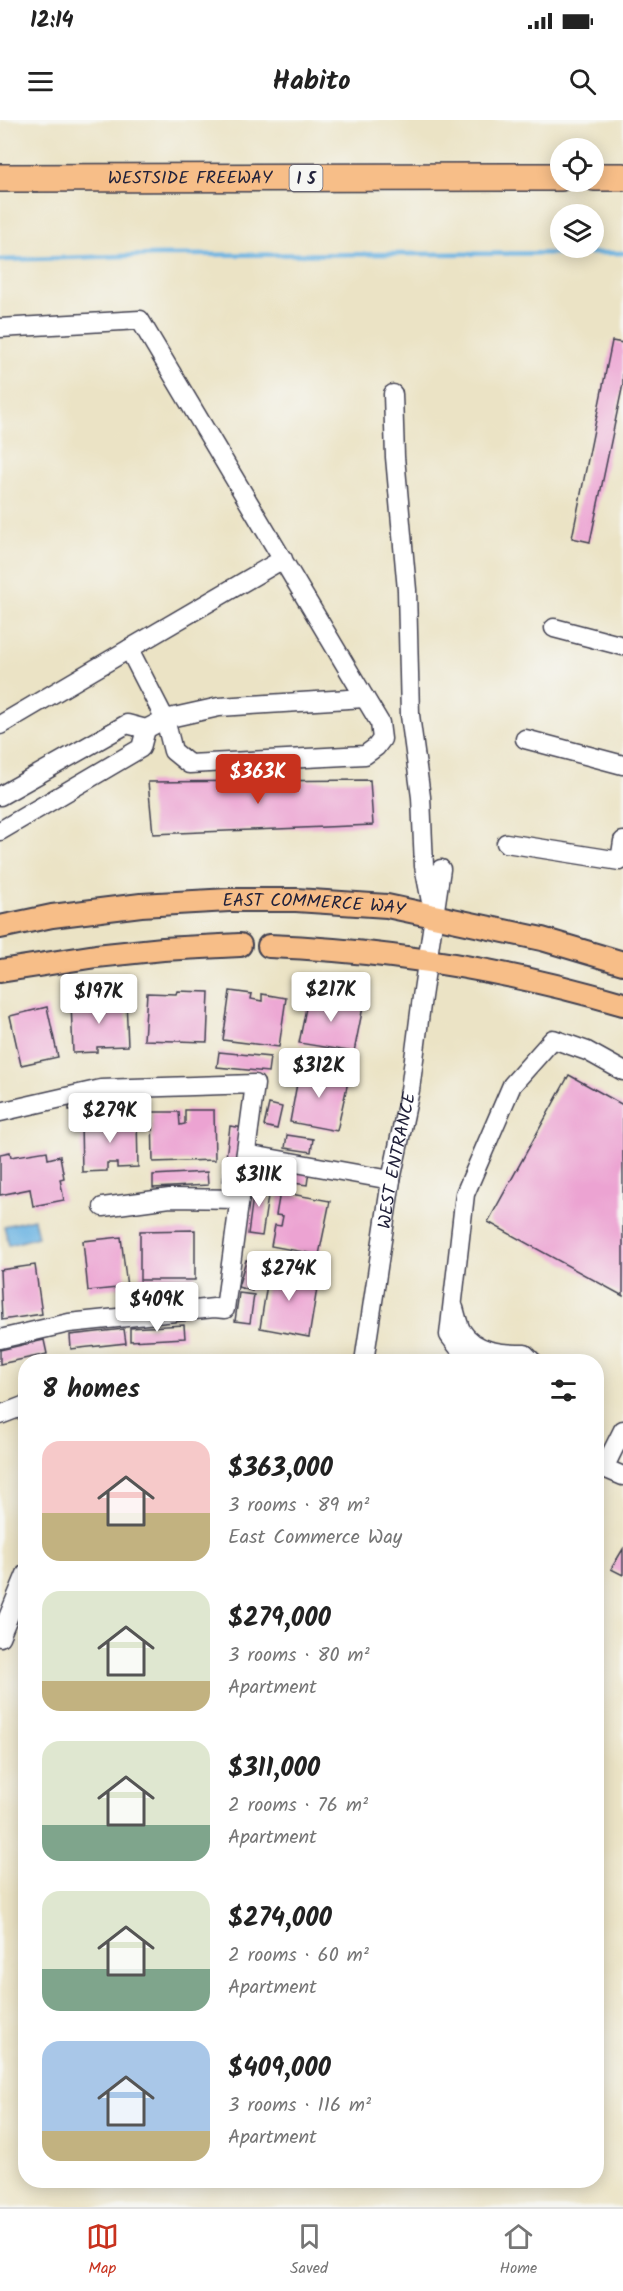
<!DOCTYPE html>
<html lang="en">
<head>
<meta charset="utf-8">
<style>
  :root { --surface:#fff; --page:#f2f2f2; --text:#222; --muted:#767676; --line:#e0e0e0; --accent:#c8321e }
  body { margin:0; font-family:Kalam,sans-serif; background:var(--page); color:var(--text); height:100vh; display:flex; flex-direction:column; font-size:22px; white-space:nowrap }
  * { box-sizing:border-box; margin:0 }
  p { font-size:20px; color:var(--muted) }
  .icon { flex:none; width:33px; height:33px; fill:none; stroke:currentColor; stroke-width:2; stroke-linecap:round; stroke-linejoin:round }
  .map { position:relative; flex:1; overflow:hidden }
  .sheet { position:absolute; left:18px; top:1234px; width:586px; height:834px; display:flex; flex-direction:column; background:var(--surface); border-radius:24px; box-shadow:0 3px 15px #0003 }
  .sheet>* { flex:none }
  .buttons { position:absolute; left:550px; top:18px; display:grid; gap:12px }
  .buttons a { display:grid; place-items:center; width:54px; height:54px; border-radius:50%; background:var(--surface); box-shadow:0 3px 15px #0003; font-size:30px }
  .price { position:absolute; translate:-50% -51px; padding:0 14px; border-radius:6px; background:#fff; color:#222; font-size:20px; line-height:39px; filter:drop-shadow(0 2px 3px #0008) }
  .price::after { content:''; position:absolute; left:50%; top:36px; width:18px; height:14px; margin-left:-9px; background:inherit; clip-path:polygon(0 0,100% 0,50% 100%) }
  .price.current { background:var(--accent); color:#fff }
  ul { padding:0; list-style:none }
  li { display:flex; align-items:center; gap:18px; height:150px; padding:0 24px }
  li span { display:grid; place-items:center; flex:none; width:168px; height:120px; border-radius:18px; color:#555 }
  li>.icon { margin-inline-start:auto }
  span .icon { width:72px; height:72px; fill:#fffc; stroke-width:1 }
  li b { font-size:26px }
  h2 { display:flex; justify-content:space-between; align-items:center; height:72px; padding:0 24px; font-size:26px }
  .status { display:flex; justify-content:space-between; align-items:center; height:42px; padding:0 30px; background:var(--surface); direction:ltr }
  .status svg { height:16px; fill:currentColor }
  header { display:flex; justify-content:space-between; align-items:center; height:78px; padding:0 24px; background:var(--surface); font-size:27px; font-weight:700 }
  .tab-bar { display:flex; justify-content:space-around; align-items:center; height:84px; border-top:2px solid var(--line); background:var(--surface); font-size:16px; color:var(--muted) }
  .tab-bar a { display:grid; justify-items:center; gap:3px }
  .tab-bar .current { color:var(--accent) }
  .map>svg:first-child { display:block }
  .water { fill:#6ab3e2; stroke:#466a8e; stroke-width:1.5 }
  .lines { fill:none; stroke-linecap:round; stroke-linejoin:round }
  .stream { stroke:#6ab3e2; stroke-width:4.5 }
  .building { fill:#eca3d2 }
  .minor-casing { stroke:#403f50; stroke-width:21 }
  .major-casing { stroke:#403f50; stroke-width:26 }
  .highway-casing { stroke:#403f50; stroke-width:30 }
  .minor { stroke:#fff; stroke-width:18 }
  .major { stroke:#f7be88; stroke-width:22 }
  .highway { stroke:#f7be88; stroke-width:27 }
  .labels { text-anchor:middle; stroke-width:6; stroke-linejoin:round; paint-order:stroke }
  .shield { fill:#f6f6f2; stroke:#626272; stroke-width:1.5 }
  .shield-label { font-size:16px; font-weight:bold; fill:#22223b }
  .street-label { font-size:18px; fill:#22223b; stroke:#f6f6f2 }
</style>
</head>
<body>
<div class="status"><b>12:14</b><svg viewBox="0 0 49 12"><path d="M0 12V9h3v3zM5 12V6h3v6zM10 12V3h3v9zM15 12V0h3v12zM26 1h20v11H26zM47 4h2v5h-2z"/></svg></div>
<header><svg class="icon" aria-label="menu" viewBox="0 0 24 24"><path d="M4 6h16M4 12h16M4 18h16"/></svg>Habito<svg class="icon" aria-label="search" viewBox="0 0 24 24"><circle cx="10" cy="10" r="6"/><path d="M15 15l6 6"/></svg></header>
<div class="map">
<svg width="623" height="2087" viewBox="0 0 623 2087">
  <rect width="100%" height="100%" fill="#f6f6f2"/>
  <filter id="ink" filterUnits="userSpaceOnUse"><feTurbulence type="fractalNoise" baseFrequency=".0167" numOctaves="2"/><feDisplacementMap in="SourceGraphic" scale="12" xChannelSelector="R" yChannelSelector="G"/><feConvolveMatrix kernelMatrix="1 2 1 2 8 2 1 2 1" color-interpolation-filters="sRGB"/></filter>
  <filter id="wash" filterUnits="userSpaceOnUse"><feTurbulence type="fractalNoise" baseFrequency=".008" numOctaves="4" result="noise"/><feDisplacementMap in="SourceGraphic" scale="24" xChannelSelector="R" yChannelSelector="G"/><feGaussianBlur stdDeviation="1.35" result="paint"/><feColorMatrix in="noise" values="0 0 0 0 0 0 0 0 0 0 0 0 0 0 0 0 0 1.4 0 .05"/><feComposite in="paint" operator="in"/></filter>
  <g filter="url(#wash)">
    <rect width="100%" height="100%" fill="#ebe3c5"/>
    <path class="water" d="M34 1099 38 1117 9 1125 4 1106Z"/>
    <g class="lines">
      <path class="stream" d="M0 140 154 135 623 133"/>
    </g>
    <g id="blocks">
      <g class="building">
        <path d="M612 221 623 223V264L590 422 572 418Z"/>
        <path d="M370 660 373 705 153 714 148 662Z"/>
        <path d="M177 871 209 872 207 922 144 920 147 873 176 874Z"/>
        <path d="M230 871 252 874 251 879 262 881V874L286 878 279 927 223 920Z"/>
        <path d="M309 873 330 877 329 882 339 884 340 878 364 882 354 932 299 923Z"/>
        <path d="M126 880 128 926 97 927V932L73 933 71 883Z"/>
        <path d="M47 887 58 937 21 945 10 896Z"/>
        <path d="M219 932 270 937 268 952 217 947Z"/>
        <path d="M300 947 349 957 337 1011 290 1002Z"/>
        <path d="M569 955 623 985V1176L488 1102Z"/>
        <path d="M124 976V988L69 990V977Z"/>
        <path d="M269 984 282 987 277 1009 264 1006Z"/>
        <path d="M185 990H214L215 1040 153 1042 152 992H179L180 1005 185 1004Z"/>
        <path d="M137 997 138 1047 117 1048V1043H107V1051L82 1052 81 1003 112 1002V998Z"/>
        <path d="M230 1006 244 1008 237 1063 223 1061Z"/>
        <path d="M287 1015 313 1019 311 1032 285 1028Z"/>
        <path d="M47 1031 48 1039 60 1036 64 1058 60 1059 64 1080 33 1086 30 1069 0 1075V1034L10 1032 11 1037Z"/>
        <path d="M281 1047 309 1051 307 1065 279 1061Z"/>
        <path d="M207 1052 208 1065 153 1068V1055Z"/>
        <path d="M255 1061 270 1063 262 1116 248 1114Z"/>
        <path d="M280 1072 330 1081 319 1135 271 1126 275 1105 281 1106 283 1096 276 1095Z"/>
        <path d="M195 1110V1160H140V1111Z"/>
        <path d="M121 1117 127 1167 88 1171 83 1121Z"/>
        <path d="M246 1140 259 1144 252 1171 238 1167Z"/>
        <path d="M35 1145 42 1194 2 1200 0 1150Z"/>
        <path d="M270 1146 319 1156 309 1217 260 1208Z"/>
        <path d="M239 1173 254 1175 250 1203 235 1201Z"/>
        <path d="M184 1205 185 1218 130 1221V1208Z"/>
        <path d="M124 1209 126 1223 71 1229 70 1215Z"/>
        <path d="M44 1220 47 1234 0 1244V1230Z"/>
        <path d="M623 1429V1455L611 1449Z"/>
      </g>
    </g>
  </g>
  <g filter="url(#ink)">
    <use href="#blocks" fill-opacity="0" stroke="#403f50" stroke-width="1.5"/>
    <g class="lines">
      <g class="minor-casing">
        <g id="minor">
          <path d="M0 208 140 200 365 578 219 587 165 599 129 529 283 439"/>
          <path d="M393 274 395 337 407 470 410 595 421 677 424 746 434 797"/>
          <path d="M554 508 623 526"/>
          <path d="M0 605 129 529"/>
          <path d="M525 619 623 645"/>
          <path d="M0 676 127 604 146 609 165 599 173 631 189 644 365 635 376 627 382 619 380 603 365 578"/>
          <path d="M0 711 141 628 146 609"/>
          <path d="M506 723 620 741 623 721"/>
          <path d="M0 992 101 969 255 964 225 1189 214 1188 69 1203 0 1219"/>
          <path d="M246 1034 391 1060"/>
          <path d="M103 1087 170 1078 240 1079"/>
          <path d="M454 1188C456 1195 458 1204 461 1210 475 1233 502 1234 525 1234L533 1242"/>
          <path id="s1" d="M364 1242 391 1060 410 970 422 877 441 749"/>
          <path d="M477 1242C464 1237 457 1226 449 1215L465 1074 512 965 553 919 587 931 623 951"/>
          <path d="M0 1295 26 1285"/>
          <path d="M597 1345 623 1356"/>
          <path d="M604 1348 623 1310"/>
          <path d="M0 1517 26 1454"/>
        </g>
      </g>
      <g class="major-casing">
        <g id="major">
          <path id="s2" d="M0 807 52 796 141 785 229 780H296L387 786 542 819 623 843"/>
          <path d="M269 826C392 831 505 849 623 884"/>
          <path d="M0 851 96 836 163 829 240 825"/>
        </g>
      </g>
      <g class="highway-casing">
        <g id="highway">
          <path d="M594 57H623"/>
          <path id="s3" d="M0 58 561 57"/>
        </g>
      </g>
      <use href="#minor" class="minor"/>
      <use href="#major" class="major"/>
      <use href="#highway" class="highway"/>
    </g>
  </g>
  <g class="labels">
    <rect class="shield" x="289.5" y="45" width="33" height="26" rx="4.5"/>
    <g class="shield-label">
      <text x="306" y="64">I 5</text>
    </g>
    <g class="street-label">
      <text dy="6" stroke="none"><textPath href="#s3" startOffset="190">WESTSIDE FREEWAY</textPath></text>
      <text dy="6" stroke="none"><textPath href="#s2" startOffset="316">EAST COMMERCE WAY</textPath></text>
      <text dy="6" stroke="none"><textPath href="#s1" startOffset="204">WEST ENTRANCE</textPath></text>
    </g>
  </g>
</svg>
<div class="buttons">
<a><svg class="icon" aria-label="locate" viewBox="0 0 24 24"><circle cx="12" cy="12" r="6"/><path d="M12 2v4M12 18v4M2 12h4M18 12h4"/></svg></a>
<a><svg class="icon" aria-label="layers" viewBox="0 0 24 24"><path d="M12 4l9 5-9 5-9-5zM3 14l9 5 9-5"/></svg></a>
</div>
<b class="price current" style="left:258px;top:685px">$363K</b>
<b class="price" style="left:331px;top:903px">$217K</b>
<b class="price" style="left:99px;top:905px">$197K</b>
<b class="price" style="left:319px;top:979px">$312K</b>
<b class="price" style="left:110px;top:1024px">$279K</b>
<b class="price" style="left:259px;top:1088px">$311K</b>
<b class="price" style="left:289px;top:1182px">$274K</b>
<b class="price" style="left:157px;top:1213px">$409K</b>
<section class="sheet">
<h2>8 homes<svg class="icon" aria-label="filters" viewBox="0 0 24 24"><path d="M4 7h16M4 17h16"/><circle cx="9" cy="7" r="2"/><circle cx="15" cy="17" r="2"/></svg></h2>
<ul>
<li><span style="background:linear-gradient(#f6c9c9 60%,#c2b280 0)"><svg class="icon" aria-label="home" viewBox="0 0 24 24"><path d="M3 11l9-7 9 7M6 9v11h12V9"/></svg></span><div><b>$363,000</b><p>3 rooms · 89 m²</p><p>East Commerce Way</p></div></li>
<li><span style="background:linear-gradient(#dfe7d0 75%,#c2b280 0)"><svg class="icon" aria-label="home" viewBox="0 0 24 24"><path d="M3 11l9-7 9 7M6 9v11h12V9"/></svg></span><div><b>$279,000</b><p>3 rooms · 80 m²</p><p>Apartment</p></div></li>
<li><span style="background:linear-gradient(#dfe7d0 70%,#7fa58c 0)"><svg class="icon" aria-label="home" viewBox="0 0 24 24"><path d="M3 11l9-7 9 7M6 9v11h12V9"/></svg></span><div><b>$311,000</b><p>2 rooms · 76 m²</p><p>Apartment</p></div></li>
<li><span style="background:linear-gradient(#dfe7d0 65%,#7fa58c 0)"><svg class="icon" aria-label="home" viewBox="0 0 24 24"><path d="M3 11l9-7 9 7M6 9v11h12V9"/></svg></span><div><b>$274,000</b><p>2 rooms · 60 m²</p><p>Apartment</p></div></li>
<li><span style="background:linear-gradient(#a9c7e8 75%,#c2b280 0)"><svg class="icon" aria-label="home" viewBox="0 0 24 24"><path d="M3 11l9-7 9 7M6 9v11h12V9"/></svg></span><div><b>$409,000</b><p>3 rooms · 116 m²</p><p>Apartment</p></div></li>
</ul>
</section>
</div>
<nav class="tab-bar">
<a class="current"><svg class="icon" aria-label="map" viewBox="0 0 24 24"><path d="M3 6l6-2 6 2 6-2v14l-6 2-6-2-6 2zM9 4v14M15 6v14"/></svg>Map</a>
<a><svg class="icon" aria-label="saved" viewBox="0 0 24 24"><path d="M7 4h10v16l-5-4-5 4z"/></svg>Saved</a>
<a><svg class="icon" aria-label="home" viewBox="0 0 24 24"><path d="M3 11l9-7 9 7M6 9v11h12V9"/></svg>Home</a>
</nav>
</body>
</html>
